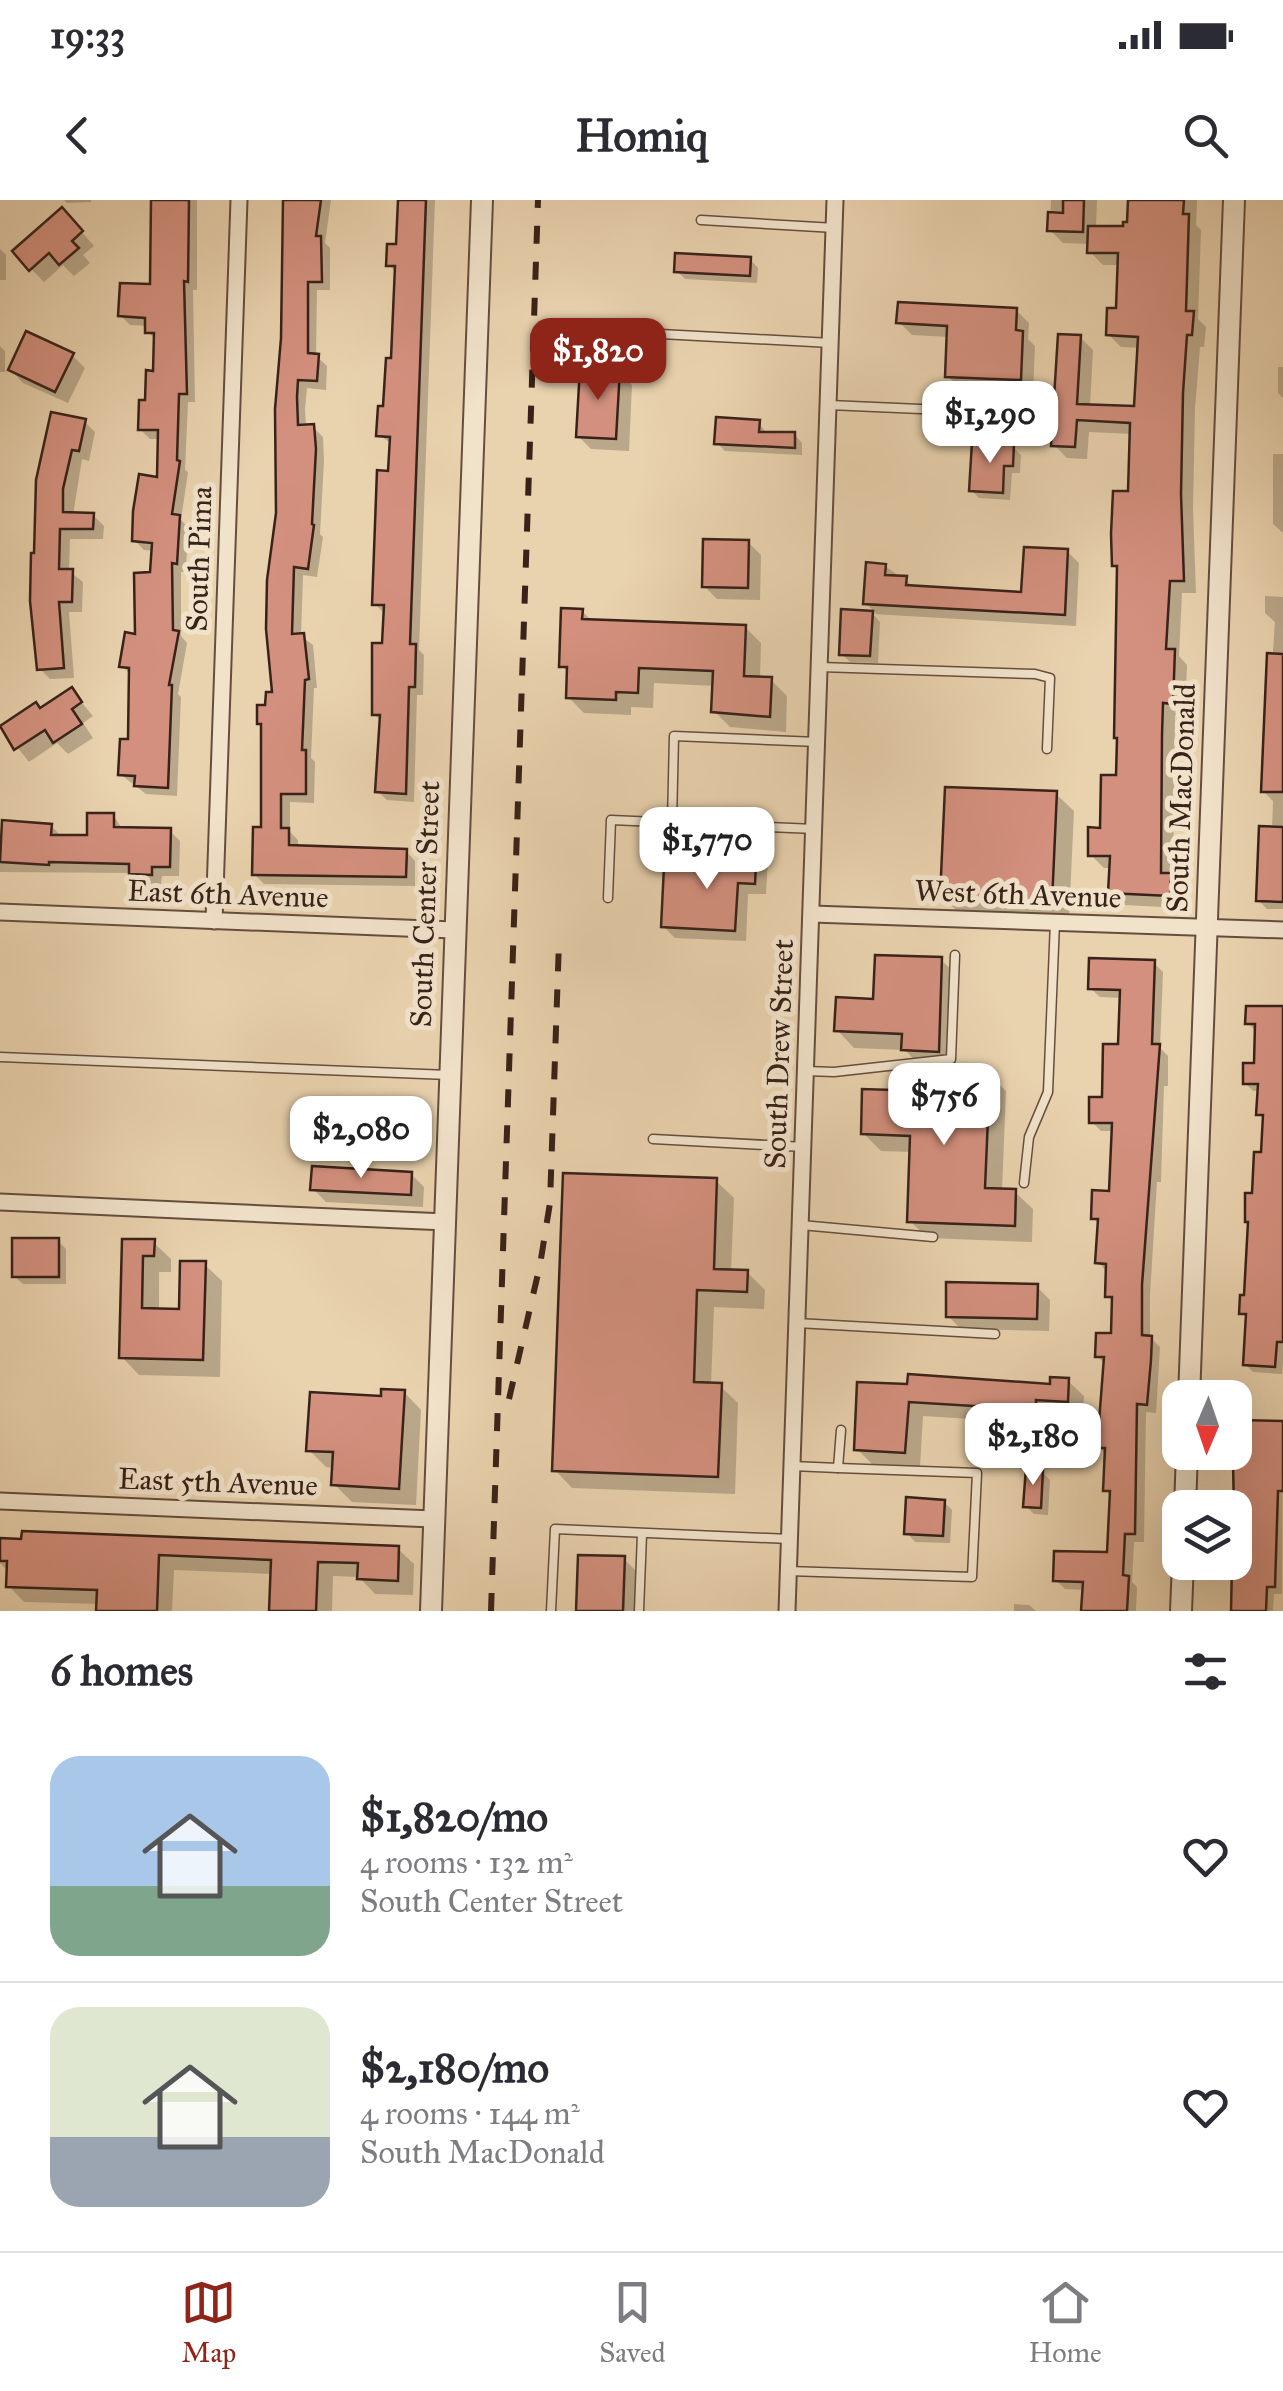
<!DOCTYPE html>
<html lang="en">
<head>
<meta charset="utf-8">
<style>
  :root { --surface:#fff; --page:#f7f7f7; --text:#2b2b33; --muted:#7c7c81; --line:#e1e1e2; --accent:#8f2418 }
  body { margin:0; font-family:"IM FELL Great Primer",serif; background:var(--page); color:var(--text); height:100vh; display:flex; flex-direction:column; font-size:38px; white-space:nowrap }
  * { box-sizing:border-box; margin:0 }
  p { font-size:32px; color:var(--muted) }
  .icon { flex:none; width:55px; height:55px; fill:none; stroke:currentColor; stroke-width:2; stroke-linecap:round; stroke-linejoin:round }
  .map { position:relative; height:1411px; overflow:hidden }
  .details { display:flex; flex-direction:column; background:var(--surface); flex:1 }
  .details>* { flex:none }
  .needle { width:65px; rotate:182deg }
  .buttons { position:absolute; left:1162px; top:1180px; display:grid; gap:20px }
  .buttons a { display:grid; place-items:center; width:90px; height:90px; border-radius:20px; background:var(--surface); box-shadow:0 10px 40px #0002; font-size:50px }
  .price { position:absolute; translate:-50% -85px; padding:0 22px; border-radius:20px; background:#fff; color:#222; font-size:32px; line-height:65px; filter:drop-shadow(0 2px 5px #0008) }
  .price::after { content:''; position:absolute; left:50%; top:60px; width:30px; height:22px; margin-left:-15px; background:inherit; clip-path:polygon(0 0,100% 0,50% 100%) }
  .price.selected { background:var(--accent); color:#fff }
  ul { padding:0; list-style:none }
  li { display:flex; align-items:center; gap:30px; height:250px; padding:0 50px }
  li+li { border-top:2px solid var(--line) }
  li span { display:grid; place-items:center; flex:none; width:280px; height:200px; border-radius:30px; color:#555 }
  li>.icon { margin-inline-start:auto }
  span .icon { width:120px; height:120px; fill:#fffc; stroke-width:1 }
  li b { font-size:42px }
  h2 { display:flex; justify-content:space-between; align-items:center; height:120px; padding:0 50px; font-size:42px }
  .status { display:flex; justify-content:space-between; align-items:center; height:70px; padding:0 50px; background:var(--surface); direction:ltr }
  .status svg { height:28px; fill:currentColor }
  header { display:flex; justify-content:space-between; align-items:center; height:130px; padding:0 50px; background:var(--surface); font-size:45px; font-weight:700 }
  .menu { display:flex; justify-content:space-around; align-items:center; height:140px; border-top:2px solid var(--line); background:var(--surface); font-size:28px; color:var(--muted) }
  .menu a { display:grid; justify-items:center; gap:5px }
  .menu .selected { color:var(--accent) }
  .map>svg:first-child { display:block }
  .shadow { fill:#0003 }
  .building { fill:#d3907e; stroke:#392219; stroke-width:2.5 }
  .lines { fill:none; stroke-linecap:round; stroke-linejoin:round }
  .service-casing { stroke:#654e3e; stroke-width:11 }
  .minor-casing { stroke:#654e3e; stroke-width:19 }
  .tertiary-casing { stroke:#654e3e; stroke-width:24 }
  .service { stroke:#f1e2ca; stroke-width:8 }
  .minor { stroke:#f1e2ca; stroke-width:15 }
  .tertiary { stroke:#f1e2ca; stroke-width:20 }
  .rail { stroke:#392219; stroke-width:6; stroke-dasharray:18 18; stroke-linecap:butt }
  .labels { text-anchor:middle; stroke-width:10; stroke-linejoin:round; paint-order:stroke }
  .street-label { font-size:30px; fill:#392219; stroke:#f1e2ca }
</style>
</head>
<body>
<div class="status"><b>19:33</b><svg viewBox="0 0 49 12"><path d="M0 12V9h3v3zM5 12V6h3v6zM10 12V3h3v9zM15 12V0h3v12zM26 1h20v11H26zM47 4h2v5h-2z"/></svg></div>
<header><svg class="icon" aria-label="back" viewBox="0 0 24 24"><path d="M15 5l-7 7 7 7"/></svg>Homiq<svg class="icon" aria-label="search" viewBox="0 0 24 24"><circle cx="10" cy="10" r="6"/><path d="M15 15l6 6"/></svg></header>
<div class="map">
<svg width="1283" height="1411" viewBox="0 0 1283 1411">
  <rect width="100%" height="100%" fill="#e9d2ae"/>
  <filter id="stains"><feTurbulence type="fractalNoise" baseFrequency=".002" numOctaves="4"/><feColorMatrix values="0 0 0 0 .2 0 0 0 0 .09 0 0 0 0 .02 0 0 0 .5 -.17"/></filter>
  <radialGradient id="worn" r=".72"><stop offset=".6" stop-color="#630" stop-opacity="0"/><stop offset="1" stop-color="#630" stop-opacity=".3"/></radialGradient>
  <g class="shadow">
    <path d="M64 0H91V2L67 3Z"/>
    <path d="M153 0H197V90H193L195 202H188L185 270 188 272 181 320 188 327 186 372H181V436L187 443 178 494 181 497 177 596 146 594 120 574 130 542 131 475 122 466 137 437 152 375 154 351 144 350 134 340 160 280V239H150L140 229 155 173 156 140 148 132V126L130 125 121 116 153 87Z"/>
    <path d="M286 0H331L325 43 330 48V90H317L316 156 327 166 326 190 307 188 305 209 306 227H313L323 237 324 261 320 334 323 337 317 377 303 375 301 436 313 445 317 488H314L311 558 315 562 314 603 290 602V632L298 640V648L406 651 415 661V686L264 684 254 674 263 630 264 527 259 523 275 495Z"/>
    <path d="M400 0H435L419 450 424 455 423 495H417L414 602 387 600 377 591 382 522 374 514 384 446V413L375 404 392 244 379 235 394 160 398 74 389 65 398 46Z"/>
    <path d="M1051 0H1097L1096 28H1126L1129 24 1131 0H1197L1196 25 1201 30 1198 119 1206 127 1204 147H1200L1195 208 1193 308 1196 393H1182L1179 456 1187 465 1185 516 1175 515 1173 679 1183 689 1182 708 1124 705 1111 692 1112 668H1104L1091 655 1103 630 1118 578 1119 540 1116 537 1120 370 1114 365 1130 294 1132 234 1089 232 1087 259 1067 258 1054 245 1080 137 1093 150 1090 207 1136 209 1140 148 1121 147 1108 134 1118 111 1120 65H1103L1090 52V44L1063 43 1050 30Z"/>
    <path d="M74 23 94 46 83 55 90 63 74 76 63 65 44 82 31 69Z"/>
    <path d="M0 49 6 55V80H0Z"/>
    <path d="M750 59 758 68 757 83 685 79 677 71Z"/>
    <path d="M1016 110 1029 123 1028 139 1035 146 1033 192 961 189 948 176 949 137 912 135 899 122Z"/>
    <path d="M0 146 5 151V172H0Z"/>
    <path d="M72 155 85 168 68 203 23 183 11 170Z"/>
    <path d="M1278 167H1283V198L1278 193Z"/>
    <path d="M619 172 632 185 629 251 591 249 578 236Z"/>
    <path d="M84 221 95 232 89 261 82 259 73 315H93L104 326 103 339H70L69 371 83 382 82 412H69L74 478 50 479 39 468V281Z"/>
    <path d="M759 223 767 234H794L802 243V255L725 251 717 243Z"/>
    <path d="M1013 247 1021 255 1020 273H1012L1010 300 979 298 971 290Z"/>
    <path d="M1273 254H1283V333L1273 324Z"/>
    <path d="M748 342 761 355 760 400 717 399 704 386Z"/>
    <path d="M1067 351 1079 363 1076 426 873 414 880 422 878 463 850 462 842 454 844 412 876 414 866 403 885 366 916 388 1024 394Z"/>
    <path d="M1265 396 1283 397V709H1267L1258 700 1272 629 1273 601 1263 591 1275 422 1265 413Z"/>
    <path d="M582 411 592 421 745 427 761 443 760 479 771 480 787 496 786 532 730 527 714 511 715 486 654 483 653 508 631 507V515L584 513 568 497 569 473 562 466Z"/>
    <path d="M71 490 93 516 83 523 93 538 68 554 57 543 29 562 2 528 41 510Z"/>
    <path d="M1056 594 1074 611 1069 719 960 714 943 697Z"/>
    <path d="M113 615 123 630 170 631 180 641 179 676H162L161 684H142L131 673 0 672V638L51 626 62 637 89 638Z"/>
    <path d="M756 647 768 659 766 694H748L746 741 675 738 663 726Z"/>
    <path d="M941 760 959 777 955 872 989 874 1006 891 1002 991 1015 992 1033 1009 1032 1042 927 1038 910 1021 912 952 881 951 863 933 930 894 931 867H921L905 850 854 848 837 830Z"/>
    <path d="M1154 763 1163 772 1160 848 1168 856V886H1164L1161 982H1157L1150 1095V1137L1160 1147 1156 1213 1146 1212 1144 1342H1134L1132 1382 1137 1387 1136 1411H1084L1085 1390 1065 1389 1056 1380 1109 1355 1113 1297 1105 1290 1107 1255 1099 1247 1106 1165 1097 1156 1113 1136 1114 1102 1107 1096 1108 1073 1098 1062 1100 1025 1093 1018 1111 994 1114 931H1101L1092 922 1105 900 1121 846 1123 798 1100 797 1090 788Z"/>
    <path d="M1283 809V1162L1282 1174 1253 1172 1245 1164 1248 1119 1241 1113 1246 1098 1254 996 1263 955 1265 920 1259 914 1260 891H1253L1245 883 1256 866 1257 833 1248 823Z"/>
    <path d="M411 974 424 987 423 1007 326 1002 313 989Z"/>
    <path d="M716 981 734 998 731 1072H747L765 1090 764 1109 714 1107 711 1185 720 1186 738 1203 735 1294 572 1288 555 1270Z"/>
    <path d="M58 1041 66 1049V1084H23L14 1076Z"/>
    <path d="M124 1041 153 1042 171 1059V1072H159V1111L181 1112 204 1064 222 1081 220 1177 139 1175 122 1157Z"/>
    <path d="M1037 1087 1050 1100 1049 1131 961 1129 948 1116Z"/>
    <path d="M1068 1181 1084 1196 1083 1216 1051 1214 1050 1224 923 1216 920 1267 872 1264 857 1249 910 1186H1052Z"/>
    <path d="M404 1192 421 1210 416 1305 352 1302 334 1284 335 1268 326 1267 309 1250 383 1198Z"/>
    <path d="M1283 1224 1282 1394H1274L1273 1411H1232L1235 1362Z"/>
    <path d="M1042 1272 1050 1280 1048 1315 1034 1314 1026 1306Z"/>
    <path d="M944 1302 952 1310 950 1343 915 1342 907 1333Z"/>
    <path d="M0 1341 398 1349 414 1364 413 1395 375 1394 359 1377 333 1376 332 1411H271L273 1374 174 1370 172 1411H99V1404L24 1402 9 1386V1372L0 1363Z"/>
    <path d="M624 1359 637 1372 635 1411H579Z"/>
    <path d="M1014 1404 1029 1405 1036 1411H1014Z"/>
  </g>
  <g class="building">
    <path d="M151 0H189L188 82 184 81 187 194H179L177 260 180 261 172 314 180 315 177 364 172 363 173 430 179 431 169 485H172L168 588 134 586 135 576 118 575 120 539H128L129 468 119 467 125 432 135 434 134 373 150 372 152 343 132 341 133 311 139 274 157 277 158 230H138L139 200H145L146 170 153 171 154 133H145V118L118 116 120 83 150 84Z"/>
    <path d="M283 0H321L316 36H321L322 82H308V153L319 154 317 181 298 180 297 197 298 225 314 224 316 249 312 324 314 325 308 369 294 367 292 434 304 433 309 479 305 480 302 550H306V594H281V628H289V645L407 649 406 677 252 675 253 627H261V524H257V505H265L266 492H272L266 429 267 380 276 313 275 209 281 138Z"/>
    <path d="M398 0H426L410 444H416L415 487H409L406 594 375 592 380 515H372V443H382L384 405H372L377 270 388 271 390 237 376 236 378 206H383L386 158H391L395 66H386L387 44H396Z"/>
    <path d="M1063 0H1084L1083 32 1047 31 1048 12 1063 13Z"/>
    <path d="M1128 0H1184L1183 14H1189L1186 111H1194L1192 135H1187L1183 193 1181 294 1184 381H1170L1166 449H1175L1173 504 1163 503 1162 535 1161 673H1171L1170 696 1108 693 1110 656H1088V627L1100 628 1101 575H1116L1117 538H1114L1117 366H1112L1111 334 1113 291H1128L1130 223 1077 220 1075 247 1051 246 1058 134 1081 135 1077 204 1134 206 1138 137 1106 135 1107 108H1116L1118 53H1087L1088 26H1123V22H1127Z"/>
    <path d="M62 7 83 31 72 41 79 48 59 65 49 53 29 71 12 51Z"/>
    <path d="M675 53 751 57 750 76 674 72Z"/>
    <path d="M898 102 1017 108 1016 130 1023 131 1021 180 945 177 947 126 896 123Z"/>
    <path d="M26 131 74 153 55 192 8 170Z"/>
    <path d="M580 167 620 169 616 239 576 237Z"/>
    <path d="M51 212 86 219 79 251 72 250 63 289V312L94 313 93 329H60L59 369H73L72 402H59L64 468 37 470 30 401 31 353H34L36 280Z"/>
    <path d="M716 217 760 220 759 232H795V248L714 244Z"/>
    <path d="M972 242 1014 244 1013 266H1004L1003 293 969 291Z"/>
    <path d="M703 339 749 340 748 388 702 387Z"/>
    <path d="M1024 347 1068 349 1065 415 863 404 866 362 886 364 885 375 907 376 906 385 1021 392Z"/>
    <path d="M561 408 583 409 582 419 746 425 744 476 772 477 770 517 711 512 713 471 639 468 638 493 616 492V500L566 498 567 467H559Z"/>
    <path d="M841 409 873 411 870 456 839 455Z"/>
    <path d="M1267 453 1283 454V592H1261Z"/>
    <path d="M72 487 82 502 72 509 82 524 53 543 45 530 14 550 0 526 36 502 40 508Z"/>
    <path d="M945 587 1057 591 1052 703 940 698Z"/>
    <path d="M87 613H114V627L171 628 170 667H152V675L129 674V664L49 662V665L0 662 2 620 52 624 51 635H87Z"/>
    <path d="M1259 626 1283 627V702L1256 701Z"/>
    <path d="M727 643 757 645 755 684 738 683 735 731 661 727 664 666 725 668Z"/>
    <path d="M875 755 942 757 939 852 901 850 902 834 834 831 836 797 873 799Z"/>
    <path d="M1089 758 1155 760 1152 844H1160L1142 1085V1135L1152 1136 1151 1160 1147 1205 1137 1204 1135 1334H1125L1123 1375 1129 1376 1127 1411H1081L1083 1382 1053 1381 1054 1351 1107 1352 1110 1291H1103L1105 1248H1097L1104 1157H1095L1096 1133H1111L1112 1097H1105L1106 1064 1095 1063 1098 1019H1091L1092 990 1109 991 1112 923H1089V897H1102L1103 844H1118L1120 790 1088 789Z"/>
    <path d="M1246 806H1283V1142H1277L1275 1167 1243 1165 1246 1114H1239L1240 1095H1244L1248 1022H1245V993H1252L1254 952H1261L1263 915H1256L1258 884H1243V863H1254L1255 824H1245Z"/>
    <path d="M928 869 990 871 985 988 1016 989 1015 1026 907 1022 910 936 861 934 862 889 927 891Z"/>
    <path d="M312 966 412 972 411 995 310 990Z"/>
    <path d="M563 973 717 978 714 1069 748 1070 747 1092 697 1090 694 1182 722 1183 718 1277 552 1271Z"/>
    <rect x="12" y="1038" width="47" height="39"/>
    <path d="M122 1039H155L154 1056H143L142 1108 179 1109 180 1061H206L203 1160 119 1158Z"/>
    <path d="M946 1082 1038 1084 1037 1119 946 1117Z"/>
    <path d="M908 1174 1050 1184V1177L1069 1178 1068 1202 1036 1200V1210L909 1202 905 1253 854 1250 857 1182 907 1184Z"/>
    <path d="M381 1189 405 1190 399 1289 331 1285 333 1252 306 1251 310 1192 381 1196Z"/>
    <path d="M1238 1220 1283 1221V1291H1278L1275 1387H1267L1266 1411H1231L1232 1362H1235L1233 1262 1237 1263Z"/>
    <path d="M1026 1268 1043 1270 1041 1308 1023 1307Z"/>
    <path d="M906 1297 945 1300 943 1336 904 1334Z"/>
    <path d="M22 1331 399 1346 398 1381 357 1379 358 1363 318 1362 316 1411H269L271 1360 159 1355 157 1411H96L97 1390 6 1387 7 1361H0V1338L21 1339Z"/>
    <path d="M578 1355 625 1356 623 1411H576Z"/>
  </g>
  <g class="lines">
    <g class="service-casing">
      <g id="service">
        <path d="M701 20 835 28"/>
        <path d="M623 132 831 143"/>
        <path d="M829 205 989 212"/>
        <path d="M820 467 1035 474 1050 478 1047 549"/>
        <path d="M672 622 674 536 818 542"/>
        <path d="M608 698 611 620 815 629"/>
        <path d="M0 857 449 875"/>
        <path d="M806 871 834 872 951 859 955 755"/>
        <path d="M653 939 804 947"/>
        <path d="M1024 983 1029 937 1048 892 1055 722"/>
        <path d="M801 1025 933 1037"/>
        <path d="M797 1123 995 1134"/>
        <path d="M792 1266 838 1268 841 1230"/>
        <path d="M788 1371 972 1377 977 1273 838 1268"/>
        <path d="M551 1411 555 1329 790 1339"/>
        <path d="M639 1411 642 1334"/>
      </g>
    </g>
    <g class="minor-casing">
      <g id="minor">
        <path d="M0 712 454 730"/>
        <path d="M812 714 1283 730"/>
        <path d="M214 721 239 0"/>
        <path d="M0 1002 446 1022"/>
        <path d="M0 1301 433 1319"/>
        <path d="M787 1411 835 0"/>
      </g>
    </g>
    <g class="tertiary-casing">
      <g id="tertiary">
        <path d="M1189 1198 1234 0"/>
        <path d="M1185 1308 1187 1252"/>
        <path d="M431 1411 482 0"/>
        <path d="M1181 1411 1183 1362"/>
      </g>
    </g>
    <use href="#service" class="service"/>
    <use href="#minor" class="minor"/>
    <use href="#tertiary" class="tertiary"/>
    <g class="rail">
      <path d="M509 1199 540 1065 550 1003 559 741"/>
      <path d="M491 1411 538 0"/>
    </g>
  </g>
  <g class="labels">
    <g class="street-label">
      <text transform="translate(199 359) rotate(-88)" y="10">South Pima</text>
      <text transform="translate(1181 598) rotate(-88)" y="10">South MacDonald</text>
      <text transform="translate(228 694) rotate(2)" y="10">East 6th Avenue</text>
      <text transform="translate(1018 694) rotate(2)" y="10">West 6th Avenue</text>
      <text transform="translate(425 704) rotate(-88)" y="10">South Center Street</text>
      <text transform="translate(779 854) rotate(-88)" y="10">South Drew Street</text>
      <text transform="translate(218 1282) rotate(2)" y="10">East 5th Avenue</text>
    </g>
  </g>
  <rect width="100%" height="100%" filter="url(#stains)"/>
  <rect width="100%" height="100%" fill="url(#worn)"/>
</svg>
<div class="buttons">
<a><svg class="needle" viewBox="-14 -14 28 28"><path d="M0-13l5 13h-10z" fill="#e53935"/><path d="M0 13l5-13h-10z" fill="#7c7c81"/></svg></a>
<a><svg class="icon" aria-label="layers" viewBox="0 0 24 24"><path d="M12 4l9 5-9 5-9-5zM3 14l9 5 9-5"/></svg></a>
</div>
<b class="price selected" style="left:598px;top:203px">$1,820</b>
<b class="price" style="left:990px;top:266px">$1,290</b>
<b class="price" style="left:707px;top:692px">$1,770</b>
<b class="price" style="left:944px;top:948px">$756</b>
<b class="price" style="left:361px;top:981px">$2,080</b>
<b class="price" style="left:1033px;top:1288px">$2,180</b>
</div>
<section class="details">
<h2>6 homes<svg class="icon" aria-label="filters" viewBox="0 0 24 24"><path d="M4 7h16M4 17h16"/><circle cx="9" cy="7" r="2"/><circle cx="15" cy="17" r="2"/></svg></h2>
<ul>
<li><span style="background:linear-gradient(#a9c7e8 65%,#7fa58c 0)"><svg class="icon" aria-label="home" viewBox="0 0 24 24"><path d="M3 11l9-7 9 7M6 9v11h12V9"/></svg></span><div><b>$1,820/mo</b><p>4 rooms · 132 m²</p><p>South Center Street</p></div><svg class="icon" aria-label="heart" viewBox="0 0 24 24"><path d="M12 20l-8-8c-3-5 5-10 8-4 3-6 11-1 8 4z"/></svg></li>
<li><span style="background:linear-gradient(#dfe7d0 65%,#9aa5b1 0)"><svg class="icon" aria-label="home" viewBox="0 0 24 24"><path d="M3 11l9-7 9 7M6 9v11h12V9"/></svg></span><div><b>$2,180/mo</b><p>4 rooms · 144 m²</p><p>South MacDonald</p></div><svg class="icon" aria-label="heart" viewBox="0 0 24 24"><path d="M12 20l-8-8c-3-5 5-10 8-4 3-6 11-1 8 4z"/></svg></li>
</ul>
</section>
<nav class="menu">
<a class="selected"><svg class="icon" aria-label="map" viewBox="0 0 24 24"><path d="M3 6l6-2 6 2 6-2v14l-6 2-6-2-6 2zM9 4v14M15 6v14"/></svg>Map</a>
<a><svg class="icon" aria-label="saved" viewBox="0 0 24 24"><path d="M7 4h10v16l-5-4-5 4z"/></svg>Saved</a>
<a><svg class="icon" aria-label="home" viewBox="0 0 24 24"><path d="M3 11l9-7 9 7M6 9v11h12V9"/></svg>Home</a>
</nav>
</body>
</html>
